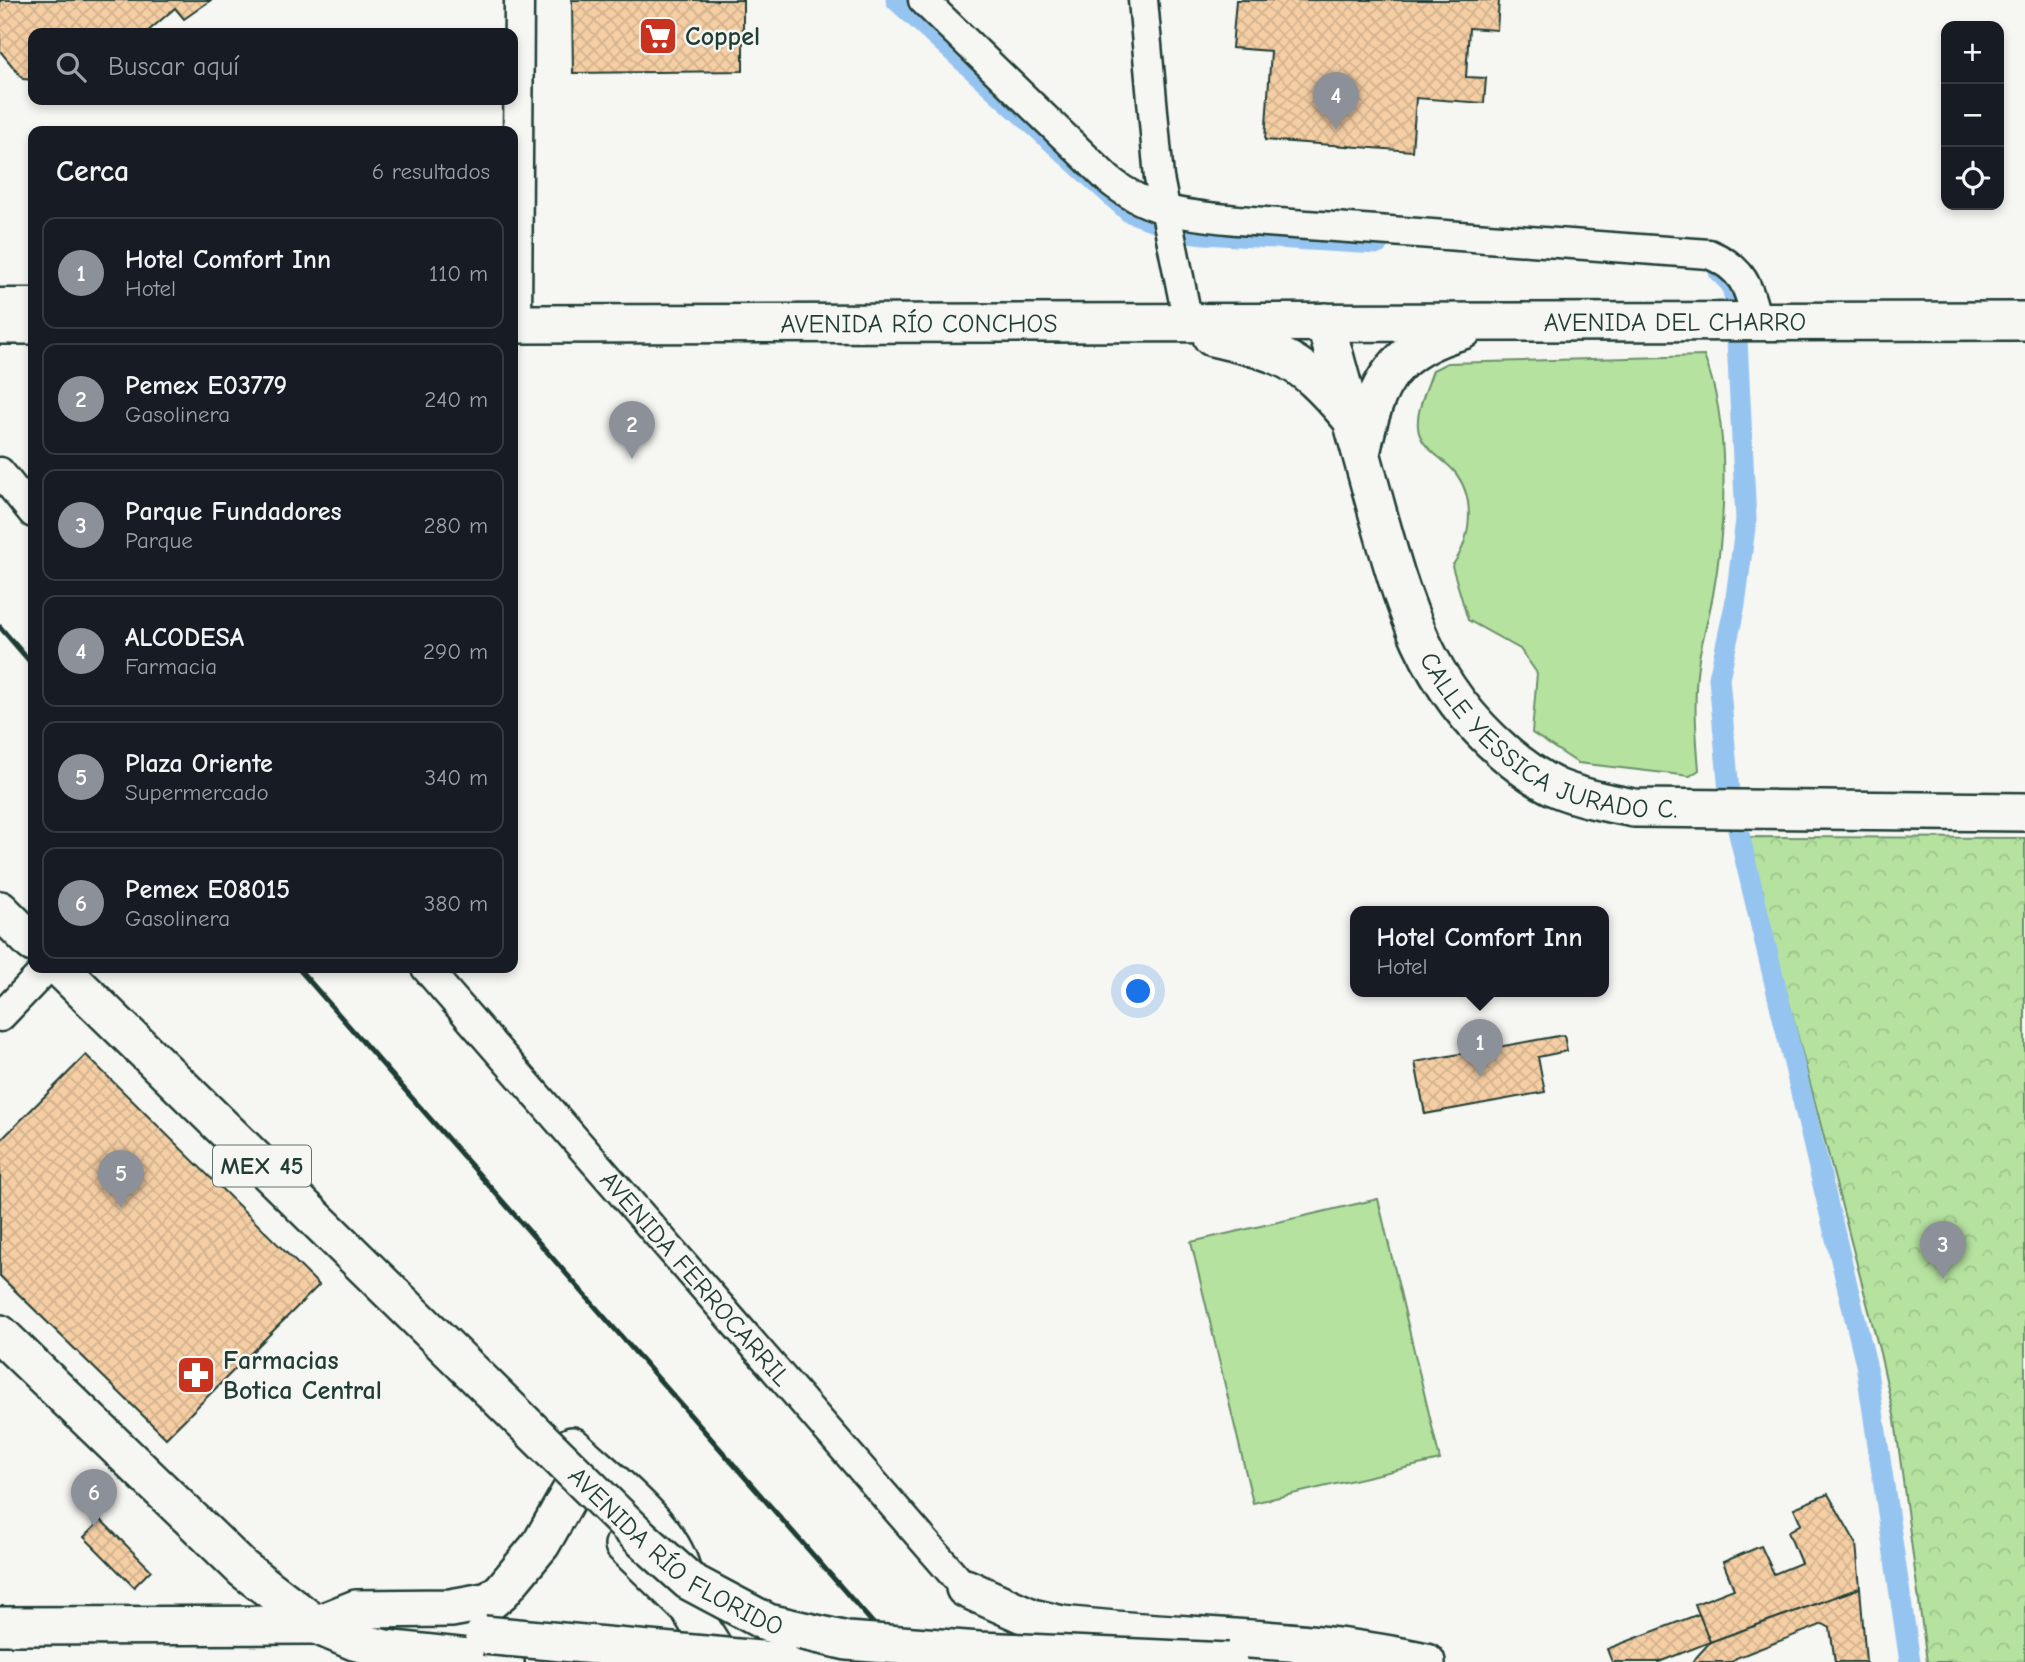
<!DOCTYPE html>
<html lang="es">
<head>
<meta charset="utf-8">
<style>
	body { margin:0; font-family:"Comic Neue",sans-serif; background:#242831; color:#f1f3f6 }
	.controls { position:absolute; right:21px; top:21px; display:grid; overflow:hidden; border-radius:14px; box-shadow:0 4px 10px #0003 }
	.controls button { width:63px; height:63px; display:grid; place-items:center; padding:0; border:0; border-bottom:2px solid #363941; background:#171b24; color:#f1f3f6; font:35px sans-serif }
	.you { position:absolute; left:1139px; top:992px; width:24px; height:24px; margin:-18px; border:5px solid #fff; border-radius:50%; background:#1a73e8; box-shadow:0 0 0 10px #1a73e833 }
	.badge { display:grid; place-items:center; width:46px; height:46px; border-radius:50%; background:#8c9099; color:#fff; font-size:23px; font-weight:700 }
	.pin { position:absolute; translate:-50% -58px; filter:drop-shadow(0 2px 4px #0008) }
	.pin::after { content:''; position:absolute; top:37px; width:24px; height:21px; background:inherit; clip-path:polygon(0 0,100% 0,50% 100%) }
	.popup { position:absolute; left:1350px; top:906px; width:259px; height:91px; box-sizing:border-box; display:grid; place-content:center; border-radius:14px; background:#171b24; filter:drop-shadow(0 2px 5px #0005); font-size:23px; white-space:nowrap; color:#9ea1a6 }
	.popup b { font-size:26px; color:#f1f3f6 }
	.popup::after { content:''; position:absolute; left:50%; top:100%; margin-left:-14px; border:14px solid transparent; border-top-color:#171b24 }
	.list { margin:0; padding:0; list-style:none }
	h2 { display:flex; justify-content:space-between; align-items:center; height:91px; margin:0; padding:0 28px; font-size:30px }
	h2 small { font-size:23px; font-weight:400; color:#9ea1a6 }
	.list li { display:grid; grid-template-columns:46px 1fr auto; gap:21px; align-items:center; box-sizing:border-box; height:112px; margin:0 14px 14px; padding:0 14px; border:2px solid #363941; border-radius:14px }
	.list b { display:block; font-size:26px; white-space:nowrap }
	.list p { margin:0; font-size:23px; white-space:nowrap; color:#9ea1a6 }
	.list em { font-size:23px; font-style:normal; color:#9ea1a6 }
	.icon { flex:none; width:38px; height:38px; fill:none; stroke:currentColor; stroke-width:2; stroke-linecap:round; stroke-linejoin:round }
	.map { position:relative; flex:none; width:2025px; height:1662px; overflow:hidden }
	.search { position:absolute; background:#171b24; box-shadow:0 4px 10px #0003; left:28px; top:28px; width:490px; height:77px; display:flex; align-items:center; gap:18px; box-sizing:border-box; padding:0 24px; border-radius:14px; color:#9ea1a6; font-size:26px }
	.panel { position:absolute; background:#171b24; box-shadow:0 4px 10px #0003; left:28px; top:126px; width:490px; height:847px; border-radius:14px }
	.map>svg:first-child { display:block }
	.forest { fill:url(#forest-crowns); stroke:#6a906a; stroke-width:2 }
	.garden { fill:#b6e2a0; stroke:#6a906a; stroke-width:2 }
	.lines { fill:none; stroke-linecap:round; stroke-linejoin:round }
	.canal { stroke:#96c4f0; stroke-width:21 }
	.building { fill:url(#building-cross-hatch); stroke:#1f3d34; stroke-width:2 }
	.minor-casing { stroke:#1f3d34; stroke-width:33 }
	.major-casing { stroke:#1f3d34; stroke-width:42 }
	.minor { stroke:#f6f6f2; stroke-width:28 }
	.major { stroke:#f6f6f2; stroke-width:37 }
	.rail { stroke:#1f3d34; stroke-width:5 }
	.major-bridge-casing { stroke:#1f3d34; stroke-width:42; stroke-linecap:butt }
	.major-bridge { stroke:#f6f6f2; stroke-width:37 }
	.labels { text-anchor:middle; stroke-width:5; stroke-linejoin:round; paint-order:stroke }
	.shield { fill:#f6f6f2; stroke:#60746d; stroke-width:2 }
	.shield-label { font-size:24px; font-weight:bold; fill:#1f3d34 }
	.poi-label { font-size:26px; font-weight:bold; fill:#1f3d34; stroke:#f6f6f2; text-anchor:start }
	.street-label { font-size:26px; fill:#1f3d34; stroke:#f6f6f2 }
</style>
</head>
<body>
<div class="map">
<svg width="2025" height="1662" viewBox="0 0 2025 1662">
	<defs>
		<pattern id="forest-crowns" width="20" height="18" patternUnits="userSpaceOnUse" patternTransform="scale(1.75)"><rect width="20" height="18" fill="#b6e2a0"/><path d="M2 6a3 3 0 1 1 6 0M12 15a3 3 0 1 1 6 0" fill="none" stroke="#9cc38a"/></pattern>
		<pattern id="building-cross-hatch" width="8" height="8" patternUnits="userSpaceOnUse" patternTransform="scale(1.75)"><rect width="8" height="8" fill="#f5cea4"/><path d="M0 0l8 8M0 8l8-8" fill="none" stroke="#d2b28e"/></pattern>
	</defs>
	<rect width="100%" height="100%" fill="#f6f6f2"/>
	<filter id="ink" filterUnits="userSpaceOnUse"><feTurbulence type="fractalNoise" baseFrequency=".0143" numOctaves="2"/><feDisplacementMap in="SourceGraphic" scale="14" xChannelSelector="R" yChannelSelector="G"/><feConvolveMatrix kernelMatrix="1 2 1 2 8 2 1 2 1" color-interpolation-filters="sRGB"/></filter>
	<g filter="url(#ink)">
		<polygon class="forest" points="1746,837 2025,838 2025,1662 1927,1662 1895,1420 1880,1353"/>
		<g class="garden">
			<path d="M 1704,356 C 1731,423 1726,523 1713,595 C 1709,616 1703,637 1699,658 C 1693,695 1696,733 1699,770 L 1690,776 L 1578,763 L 1532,733 L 1537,673 L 1520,649 L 1468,620 L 1452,566 C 1471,540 1477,499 1454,471 C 1442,457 1419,447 1418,427 C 1416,410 1428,386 1433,370 L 1447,363 Z"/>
			<polygon points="1378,1199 1440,1460 1253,1503 1191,1242"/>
		</g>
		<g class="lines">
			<g class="canal">
				<polyline points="896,0 1129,212 1181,231 1204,234 1378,244"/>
				<polyline points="1719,272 1732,285 1735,302"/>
				<polyline points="1737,340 1746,520 1735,605 1719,678 1729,792 1866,1364 1910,1662"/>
			</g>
		</g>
		<g class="building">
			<polygon points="0,0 211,0 184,19 175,8 146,33 33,33 33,80 23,79 0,51"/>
			<polygon points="572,0 743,0 743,71 573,73"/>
			<polygon points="1236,0 1499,0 1497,30 1469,28 1466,77 1486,78 1484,103 1416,98 1412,151 1265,140 1271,51 1232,48"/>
			<polygon points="1564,1035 1567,1051 1538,1057 1545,1092 1425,1114 1415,1062"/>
			<polygon points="86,1055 319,1285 166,1438 0,1276 0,1141"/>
			<polygon points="1828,1494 1856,1543 1860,1588 1710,1642 1695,1604 1734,1589 1723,1562 1761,1546 1774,1574 1801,1563 1788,1532 1801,1524 1794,1508"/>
			<polygon points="101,1520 151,1570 134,1587 84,1537"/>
			<polygon points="1860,1588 1866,1662 1835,1662 1830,1628 1823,1624 1736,1658 1732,1662 1692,1662 1710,1642"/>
			<polygon points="1699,1614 1710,1642 1659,1662 1612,1662 1607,1649"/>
		</g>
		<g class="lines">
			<g class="minor-casing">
				<g id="minor">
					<path d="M 923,0 L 1109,180 C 1150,213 1187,215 1238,220 L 1709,254 C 1744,269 1748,286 1757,321"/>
					<polyline points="1143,0 1159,178 1188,322"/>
					<polyline points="0,303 33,303"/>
					<polyline points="517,324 519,0"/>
					<polyline points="0,472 33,513"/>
					<path id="s1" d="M 426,968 L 965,1588"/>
					<polyline points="0,1017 47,968"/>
				</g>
			</g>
			<g class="major-casing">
				<g id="major">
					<path id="s2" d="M 1325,322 C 1342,383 1359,445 1376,507 C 1403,603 1425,684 1504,752 C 1520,766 1538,779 1557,788 C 1582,798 1608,803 1634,808 L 2025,812"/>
					<path id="s3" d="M 513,324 L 2025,321"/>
					<polyline points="0,325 33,325"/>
					<path d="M 1212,337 C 1285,354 1298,357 1348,415"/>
					<path d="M 1362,449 C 1376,381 1394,349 1463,330"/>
					<polyline points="0,910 33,943"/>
					<polyline points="60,968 464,1364"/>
					<polyline points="0,1334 243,1569 316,1625 354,1641 385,1649 505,1662"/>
					<path d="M 572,1446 C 608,1480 670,1524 682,1572"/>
					<polyline points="624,1545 689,1608 722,1662"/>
					<path d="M 965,1588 L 1032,1618 L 1062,1625 C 1184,1639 1306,1635 1426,1662"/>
					<polyline points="316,1625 356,1609 451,1608 490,1601 502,1591 541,1544 570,1493"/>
					<polyline points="0,1626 321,1625"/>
				</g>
			</g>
			<use href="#minor" class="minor"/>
			<use href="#major" class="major"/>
			<g class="rail">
				<polyline points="0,627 33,665"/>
				<polyline points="298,968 907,1662"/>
			</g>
			<g class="major-bridge-casing">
				<g id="major-bridge">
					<path id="s4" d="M 464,1364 L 641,1538 L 689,1581 L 768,1623 L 847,1641 L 979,1651 L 1228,1662"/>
					<polyline points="484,1635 783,1662"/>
				</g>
			</g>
			<use href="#major-bridge" class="major-bridge"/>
		</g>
	</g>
	<defs>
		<g id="supermarket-square" transform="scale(2.0125)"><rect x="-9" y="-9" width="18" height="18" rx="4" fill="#c8321e" stroke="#f6f6f2"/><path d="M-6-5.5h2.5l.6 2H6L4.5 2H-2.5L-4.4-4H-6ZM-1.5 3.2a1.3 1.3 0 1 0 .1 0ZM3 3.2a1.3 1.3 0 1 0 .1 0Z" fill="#fff"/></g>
		<g id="pharmacy-square" transform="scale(2.0125)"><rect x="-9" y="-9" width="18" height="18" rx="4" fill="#c8321e" stroke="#f6f6f2"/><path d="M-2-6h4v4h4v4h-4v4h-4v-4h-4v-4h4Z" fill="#fff"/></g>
	</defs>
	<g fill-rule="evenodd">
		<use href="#supermarket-square" x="658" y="36"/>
		<use href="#pharmacy-square" x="196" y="1375"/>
	</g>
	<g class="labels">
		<rect class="shield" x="213" y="1145.5" width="98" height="41" rx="5"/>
		<g class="shield-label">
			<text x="262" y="1174">MEX 45</text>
		</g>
		<g class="poi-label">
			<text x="685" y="45">Coppel</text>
			<text x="223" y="1369">Farmacias<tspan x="223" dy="30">Botica Central</tspan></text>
		</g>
		<g class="street-label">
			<text dy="9" stroke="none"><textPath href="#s3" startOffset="1162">AVENIDA DEL CHARRO</textPath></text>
			<text dy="9" stroke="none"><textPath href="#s3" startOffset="406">AVENIDA RÍO CONCHOS</textPath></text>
			<text dy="9" stroke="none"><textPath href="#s2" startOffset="504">CALLE YESSICA JURADO C.</textPath></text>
			<text dy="9" stroke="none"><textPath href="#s1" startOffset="411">AVENIDA FERROCARRIL</textPath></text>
			<text dy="9" stroke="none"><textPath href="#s4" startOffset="285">AVENIDA RÍO FLORIDO</textPath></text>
		</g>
	</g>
</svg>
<div class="controls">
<button>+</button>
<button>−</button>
<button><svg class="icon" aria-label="locate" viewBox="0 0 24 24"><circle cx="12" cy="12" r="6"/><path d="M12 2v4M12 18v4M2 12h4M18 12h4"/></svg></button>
</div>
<div class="you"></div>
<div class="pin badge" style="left:1480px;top:1077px">1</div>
<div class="popup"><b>Hotel Comfort Inn</b>Hotel</div>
<div class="pin badge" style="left:632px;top:459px">2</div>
<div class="pin badge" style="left:1943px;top:1279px">3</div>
<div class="pin badge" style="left:1336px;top:130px">4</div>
<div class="pin badge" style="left:121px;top:1208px">5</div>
<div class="pin badge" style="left:94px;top:1527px">6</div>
<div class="search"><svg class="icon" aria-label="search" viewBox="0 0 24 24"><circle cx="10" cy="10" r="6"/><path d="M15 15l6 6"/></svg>Buscar aquí</div>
<section class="panel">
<h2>Cerca<small>6 resultados</small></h2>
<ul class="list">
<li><span class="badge">1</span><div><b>Hotel Comfort Inn</b><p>Hotel</p></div><em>110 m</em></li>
<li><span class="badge">2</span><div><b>Pemex E03779</b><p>Gasolinera</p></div><em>240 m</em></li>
<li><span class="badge">3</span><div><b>Parque Fundadores</b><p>Parque</p></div><em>280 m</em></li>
<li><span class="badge">4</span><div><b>ALCODESA</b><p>Farmacia</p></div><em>290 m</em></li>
<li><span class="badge">5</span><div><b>Plaza Oriente</b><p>Supermercado</p></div><em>340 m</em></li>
<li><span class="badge">6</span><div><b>Pemex E08015</b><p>Gasolinera</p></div><em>380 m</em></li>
</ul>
</section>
</div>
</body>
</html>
